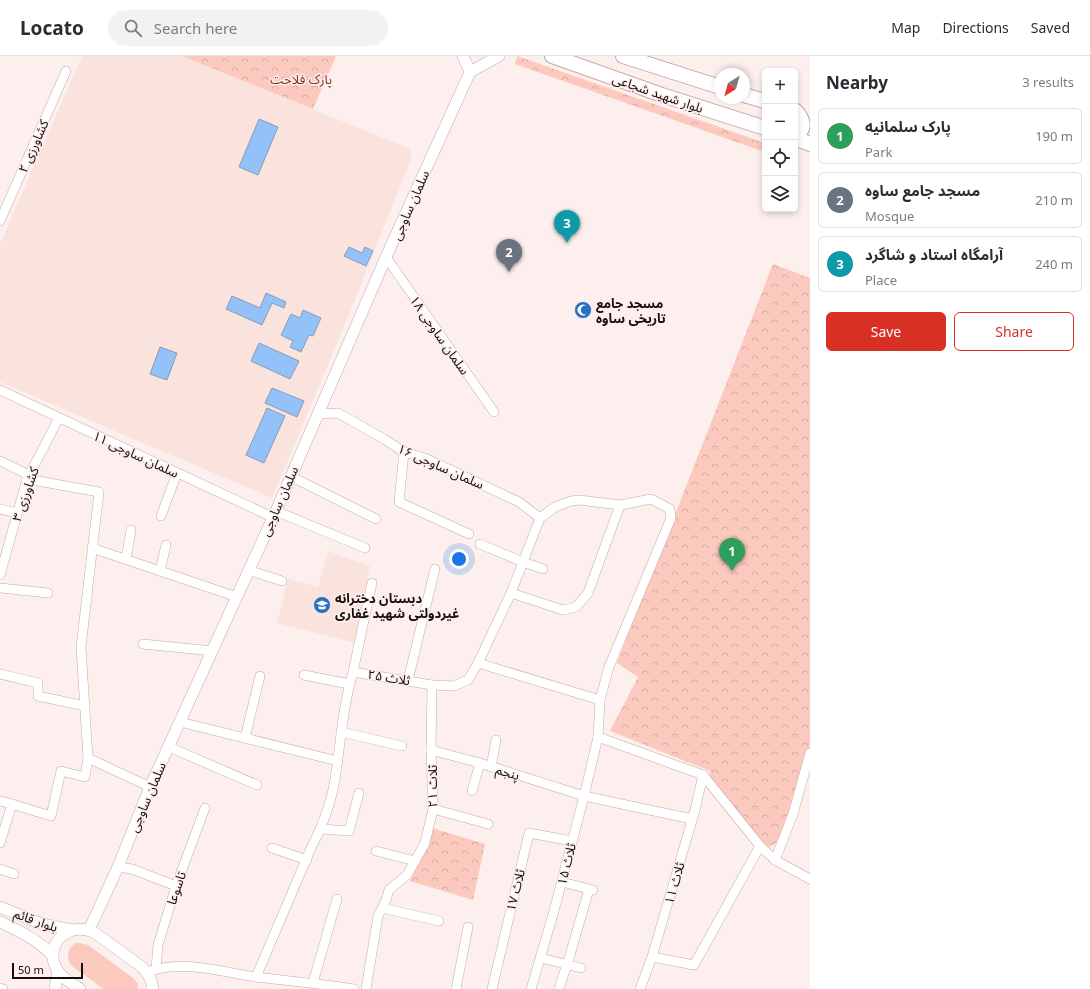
<!DOCTYPE html>
<html lang="en">
<head>
<meta charset="utf-8">
<style>
	body { margin:0; font-family:"Noto Sans","Noto Sans Arabic",sans-serif; background:#f2f2f3; color:#2b2b33 }
	.controls { position:absolute; right:12px; top:12px; display:grid; overflow:hidden; border-radius:6px; box-shadow:0 2px 6px #0003 }
	.controls button { width:36px; height:36px; display:grid; place-items:center; padding:0; border:0; border-bottom:1px solid #e1e1e2; background:#fff; color:#2b2b33; font:20px sans-serif }
	.compass { position:absolute; left:714px; top:12px; width:36px; height:36px; border-radius:50%; background:#fff; box-shadow:0 2px 6px #0003; rotate:217deg }
	.scale { position:absolute; left:12px; bottom:10px; width:71px; box-sizing:border-box; padding-left:4px; border:2px solid #170d0b; border-top:0; font-size:11px; line-height:14px; white-space:nowrap; color:#170d0b; -webkit-text-stroke:3px #fcefed; paint-order:stroke }
	.you { position:absolute; left:459px; top:503px; width:14px; height:14px; margin:-10px; border:3px solid #fff; border-radius:50%; background:#1a73e8; box-shadow:0 0 0 6px #1a73e833 }
	.badge { display:grid; place-items:center; width:26px; height:26px; border-radius:50%; background:#d93025; color:#fff; font-size:13px; font-weight:700 }
	.pin { position:absolute; translate:-50% -33px; filter:drop-shadow(0 1px 2px #0008) }
	.pin::after { content:''; position:absolute; top:21px; width:14px; height:12px; background:inherit; clip-path:polygon(0 0,100% 0,50% 100%) }
	.list { margin:0; padding:0; list-style:none }
	h2 { display:flex; justify-content:space-between; align-items:center; height:52px; margin:0; padding:0 16px; font-size:17px }
	h2 small { font-size:13px; font-weight:400; color:#7c7c81 }
	.list li { display:grid; grid-template-columns:26px 1fr auto; gap:12px; align-items:center; box-sizing:border-box; height:56px; margin:0 8px 8px; padding:0 8px; border:1px solid #e1e1e2; border-radius:6px }
	.list b { display:block; font-size:15px; white-space:nowrap }
	.list p { margin:0; font-size:13px; white-space:nowrap; color:#7c7c81 }
	.list em { font-size:13px; font-style:normal; color:#7c7c81 }
	.actions { display:flex; gap:8px; padding:12px 16px }
	.actions a { flex:1; padding:9px 0; border:1px solid #d93025; border-radius:6px; text-align:center; font-size:14px; color:#d93025 }
	.actions .main { background:#d93025; color:#fff }
	.icon { flex:none; width:22px; height:22px; fill:none; stroke:currentColor; stroke-width:2; stroke-linecap:round; stroke-linejoin:round }
	.map { position:relative; flex:none; width:810px; height:933px; overflow:hidden }
	header { display:flex; align-items:center; gap:24px; box-sizing:border-box; height:56px; padding:0 20px; background:#fff; border-bottom:1px solid #e1e1e2 }
	header strong { font-size:19px }
	nav { display:flex; gap:22px; margin-inline-start:auto; font-size:14px }
	.search { width:280px; height:36px; background:#f2f2f3; display:flex; align-items:center; gap:10px; box-sizing:border-box; padding:0 14px; border-radius:22px; color:#7c7c81; font-size:15px }
	main { display:flex }
	aside { flex:1; background:#fff }
	.map>svg:first-child { display:block }
	.built { fill:#fbe3dd }
	.grass { fill:#fbc9be }
	.park { fill:url(#park-crowns) }
	.building { fill:#93c1fa; stroke:#8b9bb0 }
	.lines { fill:none; stroke-linecap:round; stroke-linejoin:round }
	.minor-casing { stroke:#c7aaa3; stroke-width:10 }
	.tertiary-casing { stroke:#c7aaa3; stroke-width:12 }
	.primary-casing { stroke:#c7aaa3; stroke-width:16 }
	.minor { stroke:#fff; stroke-width:9 }
	.tertiary { stroke:#fff; stroke-width:11 }
	.primary { stroke:#fff; stroke-width:14 }
	.labels { text-anchor:middle; stroke-width:3; stroke-linejoin:round; paint-order:stroke }
	.park-label { font-size:13px; fill:#872e1e; stroke:#fcefed }
	.street-label { font-size:13px; fill:#170d0b; stroke:#fcefed }
	.poi-label { font-size:13px; font-weight:bold; fill:#170d0b; stroke:#fcefed; text-anchor:start }
</style>
</head>
<body>
<header>
<strong>Locato</strong>
<div class="search"><svg class="icon" aria-label="search" viewBox="0 0 24 24"><circle cx="10" cy="10" r="6"/><path d="M15 15l6 6"/></svg>Search here</div>
<nav><a>Map</a><a>Directions</a><a>Saved</a></nav>
</header>
<main>
<div class="map">
<svg width="810" height="933" viewBox="0 0 810 933">
	<defs>
		<pattern id="park-crowns" width="20" height="18" patternUnits="userSpaceOnUse"><rect width="20" height="18" fill="#fbc9be"/><path d="M2 6a3 3 0 1 1 6 0M12 15a3 3 0 1 1 6 0" fill="none" stroke="#d6aba2"/></pattern>
	</defs>
	<rect width="100%" height="100%" fill="#fcefed"/>
	<g class="built">
		<polygon points="82,0 182,0 410,93 412,101 350,256 272,442 0,326 0,188"/>
		<polygon points="328,495 370,510 355,587 277,567 288,523 318,531"/>
	</g>
	<path class="grass" d="M 76,887 L 80,887 L 88,889 L 133,922 L 138,928 L 138,933 L 104,933 L 73,911 C 65,903 67,892 76,887 Z"/>
	<g class="park">
		<polygon points="182,0 336,0 313,53"/>
		<polygon points="517,0 765,87 765,96 515,8"/>
		<polygon points="773,208 810,222 810,697 782,785 764,793 710,728 710,715 610,675 638,621 617,607"/>
		<polygon points="432,772 485,788 473,844 410,825 425,796"/>
	</g>
	<g class="building">
		<polygon points="259,63 278,71 258,119 239,111"/>
		<polygon points="349,191 362,197 365,191 373,195 366,210 344,200"/>
		<polygon points="266,237 286,246 284,252 272,247 262,269 226,253 232,240 260,252"/>
		<polygon points="303,254 321,262 313,280 309,279 301,296 290,291 293,285 281,279 291,258 300,262"/>
		<polygon points="259,287 299,305 290,323 251,305"/>
		<polygon points="160,291 177,297 167,324 150,318"/>
		<polygon points="272,332 304,345 297,361 265,347"/>
		<polygon points="267,352 285,360 264,407 246,399"/>
	</g>
	<g class="lines">
		<g class="minor-casing">
			<g id="minor">
				<polyline points="0,165 66,15"/>
				<polyline points="386,201 494,356"/>
				<polyline points="0,334 272,461"/>
				<polyline points="318,358 338,357 384,383 404,396 425,402 519,446 540,462"/>
				<polyline points="404,396 399,446 469,478"/>
				<polyline points="0,405 29,419"/>
				<polyline points="290,420 376,463"/>
				<polyline points="0,453 17,457"/>
				<polyline points="276,455 365,492"/>
				<polyline points="161,460 177,417"/>
				<polyline points="480,488 523,506 543,513"/>
				<polyline points="92,492 237,541"/>
				<polyline points="126,503 131,474"/>
				<polyline points="248,514 282,525"/>
				<polyline points="160,515 166,489"/>
				<polyline points="0,519 27,423 59,362"/>
				<polyline points="0,532 48,537"/>
				<polyline points="143,588 213,595"/>
				<polyline points="478,607 600,644 609,611 671,462 670,453 651,443 620,449 579,444 571,445 555,451 540,462 511,537"/>
				<polyline points="353,616 372,527"/>
				<polyline points="0,618 38,627 38,640 85,650"/>
				<polyline points="304,619 349,628"/>
				<polyline points="408,624 435,513"/>
				<polyline points="180,666 338,705"/>
				<polyline points="341,676 402,690"/>
				<polyline points="598,681 703,719 760,790 775,804 810,823"/>
				<polyline points="245,682 260,620"/>
				<polyline points="169,691 257,729"/>
				<polyline points="431,694 480,707 584,740 692,763"/>
				<polyline points="88,702 150,731"/>
				<polyline points="491,711 496,684"/>
				<polyline points="472,735 480,707"/>
				<polyline points="0,745 12,748"/>
				<polyline points="433,753 488,768"/>
				<polyline points="321,773 349,775 359,737"/>
				<polyline points="0,787 12,748 51,760 61,715 85,721 88,702 81,591 99,436 27,423"/>
				<polyline points="272,792 307,804"/>
				<polyline points="376,795 415,805"/>
				<polyline points="775,804 793,758 810,697"/>
				<polyline points="118,811 132,813 176,830"/>
				<polyline points="0,813 14,818"/>
				<polyline points="562,826 593,834"/>
				<polyline points="382,852 439,865"/>
				<polyline points="652,901 694,909 760,790"/>
				<polyline points="541,902 581,912"/>
				<polyline points="156,913 158,889 176,830 205,752"/>
				<path d="M 147,916 C 183,903 220,916 256,921 C 289,925 322,928 354,933"/>
				<path d="M 256,921 L 311,792 C 323,769 333,742 336,716 C 341,683 343,649 353,616 L 432,629 L 454,630 L 468,624 L 478,607 L 511,537 L 563,554 L 576,551 L 588,537 L 620,449"/>
				<polyline points="313,927 337,843"/>
				<polyline points="0,932 3,933"/>
				<polyline points="366,933 378,860 386,844 389,834 407,819 425,787 433,753 431,694 432,629"/>
				<polyline points="456,933 468,871"/>
				<polyline points="492,933 529,777 572,785"/>
				<polyline points="531,933 554,855 584,740 598,681 600,644"/>
				<polyline points="559,933 570,899 589,833"/>
				<polyline points="640,933 652,901 695,754 703,719"/>
			</g>
		</g>
		<g class="tertiary-casing">
			<g id="tertiary">
				<polyline points="463,0 470,16"/>
				<polyline points="0,851 42,868 72,874"/>
				<path d="M 0,866 C 21,876 37,883 53,900"/>
				<polyline points="89,874 118,811 150,731 276,455 386,201 470,16 499,0"/>
				<polyline points="55,933 58,916"/>
				<path d="M 80,933 C 73,928 63,923 58,915 C 41,890 69,863 95,877 L 142,911 C 149,918 152,924 153,933"/>
			</g>
		</g>
		<g class="primary-casing">
			<g id="primary">
				<polyline points="552,0 662,39 765,72"/>
				<polyline points="623,0 720,31"/>
				<polyline points="744,39 765,45"/>
				<path d="M 795,79 C 807,73 803,63 796,55"/>
				<polyline points="795,82 810,88"/>
			</g>
		</g>
		<use href="#minor" class="minor"/>
		<use href="#tertiary" class="tertiary"/>
		<use href="#primary" class="primary"/>
	</g>
	<defs>
		<g id="mosque-disc" transform="scale(0.9)"><circle r="9.5" fill="#2871c2" stroke="#fcefed"/><path d="M3.5-4.9A6 6 0 1 0 3.5 4.9A5 5 0 1 1 3.5-4.9Z" fill="#fff"/></g>
		<g id="school-disc" transform="scale(0.9)"><circle r="9.5" fill="#2871c2" stroke="#fcefed"/><path d="M0-5L7-2L0 1L-7-2ZM-4 1L0 2.5L4 1V4Q0 6-4 4Z" fill="#fff"/></g>
	</defs>
	<g fill-rule="evenodd">
		<use href="#mosque-disc" x="583" y="254"/>
		<use href="#school-disc" x="322" y="549"/>
	</g>
	<g class="labels">
		<g class="park-label">
			<text x="301" y="28">پارک فلاحت</text>
		</g>
		<g class="street-label">
			<text transform="translate(658 37) rotate(19)" y="5">بلوار شهید شجاعی</text>
			<text transform="translate(33 90) rotate(-66)" y="5">کشاورزی ۲</text>
			<text transform="translate(410 149) rotate(-66)" y="5">سلمان ساوجی</text>
			<text transform="translate(440 279) rotate(55)" y="5">سلمان ساوجی ۱۸</text>
			<text transform="translate(136 398) rotate(25)" y="5">سلمان ساوجی ۱۱</text>
			<text transform="translate(441 410) rotate(24)" y="5">سلمان ساوجی ۱۶</text>
			<text transform="translate(25 438) rotate(-71)" y="5">کشاورزی ۳</text>
			<text transform="translate(279 445) rotate(-66)" y="5">سلمان ساوجی</text>
			<text transform="translate(389 621) rotate(9)" y="5">ثلاث ۲۵</text>
			<text transform="translate(508 716) rotate(17)" y="5">پنجم</text>
			<text transform="translate(432 730) rotate(-90)" y="5">ثلاث ۲۱</text>
			<text transform="translate(147 741) rotate(-67)" y="5">سلمان ساوجی</text>
			<text transform="translate(566 808) rotate(-76)" y="5">ثلاث ۱۵</text>
			<text transform="translate(674 827) rotate(-74)" y="5">ثلاث ۱۱</text>
			<text transform="translate(176 832) rotate(-71)" y="5">تاسوعا</text>
			<text transform="translate(515 834) rotate(-76)" y="5">ثلاث ۱۷</text>
			<text transform="translate(36 864) rotate(19)" y="5">بلوار قائم</text>
		</g>
		<g class="poi-label">
			<text x="596" y="252">مسجد جامع<tspan x="596" dy="15">تاریخی ساوه</tspan></text>
			<text x="335" y="547">دبستان دخترانه<tspan x="335" dy="15">غیردولتی شهید غفاری</tspan></text>
		</g>
	</g>
</svg>
<div class="controls">
<button>+</button>
<button>−</button>
<button><svg class="icon" aria-label="locate" viewBox="0 0 24 24"><circle cx="12" cy="12" r="6"/><path d="M12 2v4M12 18v4M2 12h4M18 12h4"/></svg></button>
<button><svg class="icon" aria-label="layers" viewBox="0 0 24 24"><path d="M12 4l9 5-9 5-9-5zM3 14l9 5 9-5"/></svg></button>
</div>
<svg class="compass" viewBox="-18 -18 36 36"><path d="M0-13l5 13h-10z" fill="#e53935"/><path d="M0 13l5-13h-10z" fill="#7c7c81"/></svg>
<div class="scale">50 m</div>
<div class="you"></div>
<div class="pin badge" style="left:732px;top:515px;background:#2e9e5b">1</div>
<div class="pin badge" style="left:509px;top:216px;background:#6b7280">2</div>
<div class="pin badge" style="left:567px;top:187px;background:#0f9aa8">3</div>
</div>
<aside>
<h2>Nearby<small>3 results</small></h2>
<ul class="list">
<li><span class="badge" style="background:#2e9e5b">1</span><div><b>پارک سلمانیه</b><p>Park</p></div><em>190 m</em></li>
<li><span class="badge" style="background:#6b7280">2</span><div><b>مسجد جامع ساوه</b><p>Mosque</p></div><em>210 m</em></li>
<li><span class="badge" style="background:#0f9aa8">3</span><div><b>آرامگاه استاد و شاگرد</b><p>Place</p></div><em>240 m</em></li>
</ul>
<div class="actions"><a class="main">Save</a><a>Share</a></div>
</aside>
</main>
</body>
</html>
